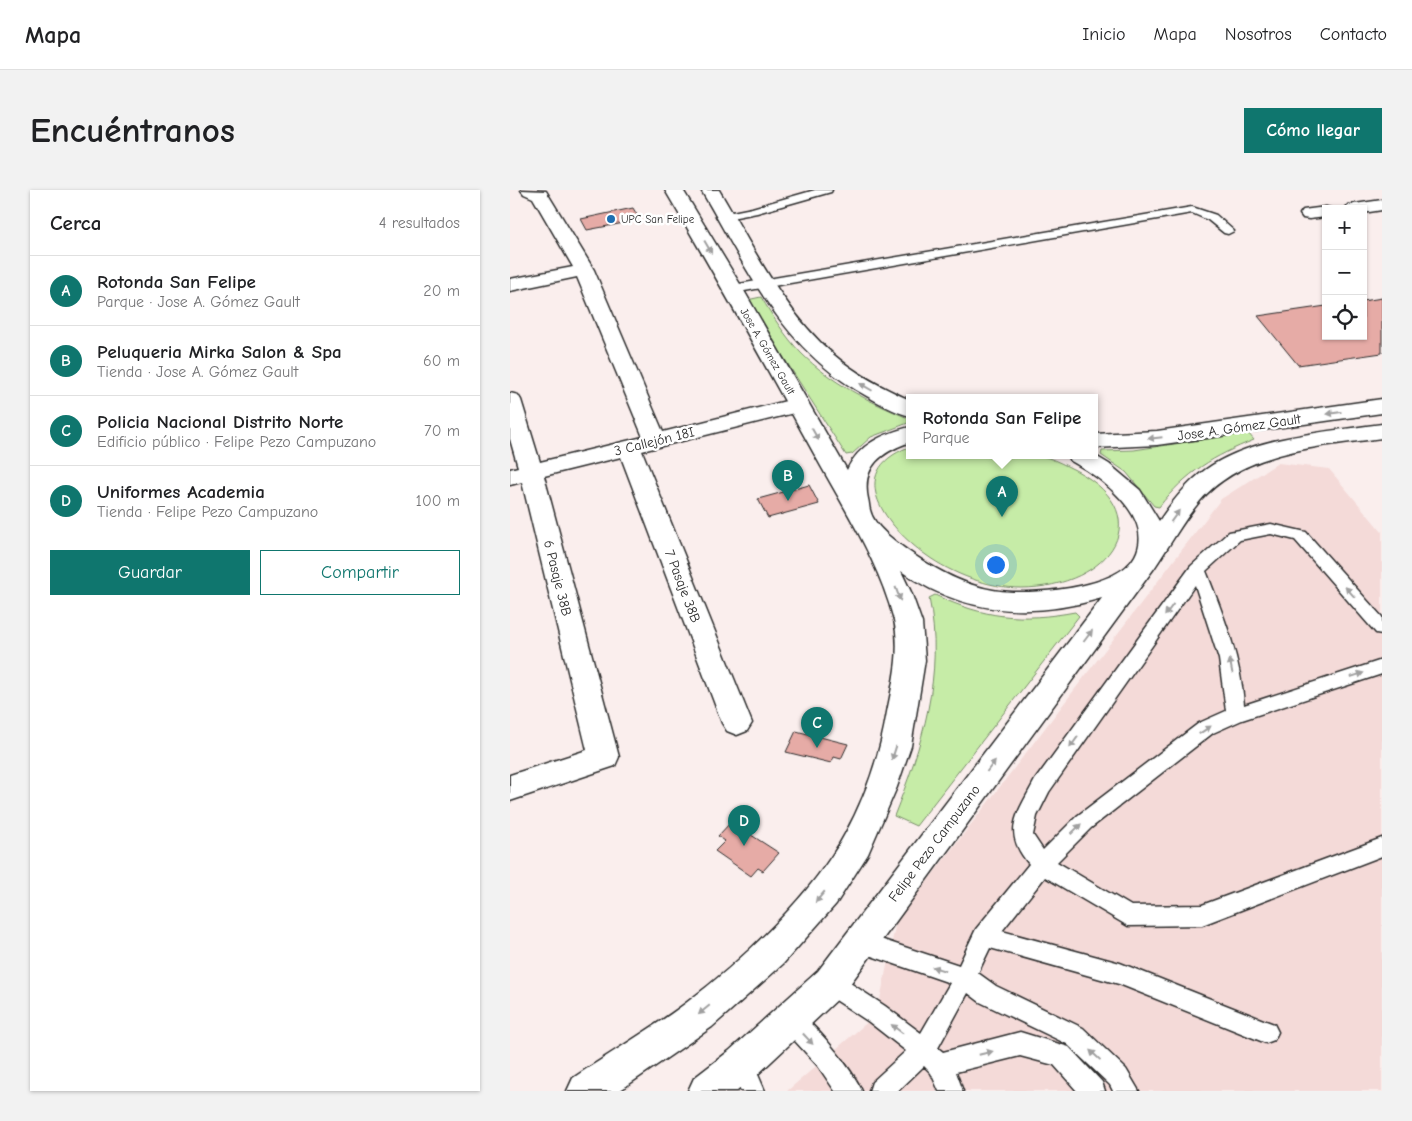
<!DOCTYPE html>
<html lang="es">
<head>
<meta charset="utf-8">
<style>
	body { margin:0; font-family:"Comic Neue",sans-serif; background:#f2f2f2; color:#202124 }
	.controls { position:absolute; right:15px; top:15px; display:grid; overflow:hidden; border-radius:0px; box-shadow:0 1px 4px #0004 }
	.controls button { width:45px; height:45px; display:grid; place-items:center; padding:0; border:0; border-bottom:1px solid #e0e0e0; background:#fff; color:#202124; font:25px sans-serif }
	.you { position:absolute; left:485px; top:374px; width:18px; height:18px; margin:-12px; border:4px solid #fff; border-radius:50%; background:#1a73e8; box-shadow:0 0 0 8px #1a73e833 }
	.badge { display:grid; place-items:center; width:32px; height:32px; border-radius:50%; background:#0f766e; color:#fff; font-size:16px; font-weight:700 }
	.pin { position:absolute; translate:-50% -41px; filter:drop-shadow(0 1px 2px #0008) }
	.pin::after { content:''; position:absolute; top:26px; width:18px; height:15px; background:inherit; clip-path:polygon(0 0,100% 0,50% 100%) }
	.popup { position:absolute; left:396px; top:204px; width:192px; height:65px; box-sizing:border-box; display:grid; place-content:center; border-radius:0px; background:#fff; filter:drop-shadow(0 1px 4px #0005); font-size:16px; white-space:nowrap; color:#757577 }
	.popup b { font-size:19px; color:#202124 }
	.popup::after { content:''; position:absolute; left:50%; top:100%; margin-left:-10px; border:10px solid transparent; border-top-color:#fff }
	.list { margin:0; padding:0; list-style:none }
	h2 { display:flex; justify-content:space-between; align-items:center; height:65px; margin:0; padding:0 20px; font-size:21px }
	h2 small { font-size:16px; font-weight:400; color:#757577 }
	.list li { display:grid; grid-template-columns:32px 1fr auto; gap:15px; align-items:center; box-sizing:border-box; height:70px; padding:0 20px; border-top:1px solid #e0e0e0 }
	.list b { display:block; font-size:19px; white-space:nowrap }
	.list p { margin:0; font-size:16px; white-space:nowrap; color:#757577 }
	.list em { font-size:16px; font-style:normal; color:#757577 }
	.actions { display:flex; gap:10px; padding:15px 20px }
	.actions a { flex:1; padding:11px 0; border:1px solid #0f766e; border-radius:0px; text-align:center; font-size:18px; color:#0f766e }
	.actions .main { background:#0f766e; color:#fff }
	.icon { flex:none; width:28px; height:28px; fill:none; stroke:currentColor; stroke-width:2; stroke-linecap:round; stroke-linejoin:round }
	.map { position:relative; flex:none; width:872px; height:901px; overflow:hidden; border-radius:0px }
	header { display:flex; align-items:center; gap:30px; box-sizing:border-box; height:70px; padding:0 25px; background:#fff; border-bottom:1px solid #e0e0e0 }
	header strong { font-size:24px }
	nav { display:flex; gap:28px; margin-inline-start:auto; font-size:18px }
	.intro { display:flex; align-items:center; justify-content:space-between; box-sizing:border-box; height:120px; padding:0 30px }
	h1 { margin:0; font-size:35px }
	.button { padding:12px 22px; border-radius:0px; background:#0f766e; color:#fff; font-size:18px; font-weight:700 }
	main { display:flex; gap:30px; padding:0 30px }
	aside { flex:1; background:#fff; border-radius:0px; box-shadow:0 1px 4px #0004 }
	.map>svg:first-child { display:block }
	.built { fill:#f4dad8 }
	.green { fill:#c6eca7; stroke:#788c69 }
	.building { fill:#e6aba6; stroke:#2b2b2b }
	.lines { fill:none; stroke-linecap:round; stroke-linejoin:round }
	.service-casing { stroke:#2b2b2b; stroke-width:3 }
	.minor-casing { stroke:#2b2b2b; stroke-width:3 }
	.secondary-casing { stroke:#2b2b2b; stroke-width:3 }
	.service { fill:#fff; fill-rule:evenodd }
	.minor { fill:#fff; fill-rule:evenodd }
	.secondary { fill:#fff; fill-rule:evenodd }
	.oneway { fill:#a0a0a0 }
	.poi-dot { fill:#1f6fb2; stroke:#fff; stroke-width:2 }
	.labels { text-anchor:middle; stroke-width:5; stroke-linejoin:round; paint-order:stroke }
	.far-poi-label { font-size:11px; fill:#2b2b2b; stroke:#fff; text-anchor:start }
	.far-street-label { font-size:11px; fill:#2b2b2b; stroke:#fff }
	.street-label { font-size:14px; fill:#2b2b2b; stroke:#fff }
</style>
</head>
<body>
<header>
<strong>Mapa</strong>
<nav><a>Inicio</a><a>Mapa</a><a>Nosotros</a><a>Contacto</a></nav>
</header>
<div class="intro"><h1>Encuéntranos</h1><a class="button">Cómo llegar</a></div>
<main>
<aside>
<h2>Cerca<small>4 resultados</small></h2>
<ul class="list">
<li><span class="badge">A</span><div><b>Rotonda San Felipe</b><p>Parque · Jose A. Gómez Gault</p></div><em>20 m</em></li>
<li><span class="badge">B</span><div><b>Peluqueria Mirka Salon &amp; Spa</b><p>Tienda · Jose A. Gómez Gault</p></div><em>60 m</em></li>
<li><span class="badge">C</span><div><b>Policia Nacional Distrito Norte</b><p>Edificio público · Felipe Pezo Campuzano</p></div><em>70 m</em></li>
<li><span class="badge">D</span><div><b>Uniformes Academia</b><p>Tienda · Felipe Pezo Campuzano</p></div><em>100 m</em></li>
</ul>
<div class="actions"><a class="main">Guardar</a><a>Compartir</a></div>
</aside>
<div class="map">
<svg width="872" height="901" viewBox="0 0 872 901">
	<rect width="100%" height="100%" fill="#faeeed"/>
	<filter id="ink" filterUnits="userSpaceOnUse"><feTurbulence type="fractalNoise" baseFrequency=".02" numOctaves="2"/><feDisplacementMap in="SourceGraphic" scale="10" xChannelSelector="R" yChannelSelector="G"/><feConvolveMatrix kernelMatrix="1 2 1 2 8 2 1 2 1" color-interpolation-filters="sRGB"/></filter>
	<g filter="url(#ink)">
		<polygon class="built" points="768,273 819,279 872,342 872,901 277,901 367,824 386,732 711,309"/>
		<g class="green">
			<path d="M 251,107 C 263,127 275,146 291,163 C 321,193 360,212 398,228 L 398,233 L 361,247 L 342,264 L 336,265 L 237,110 Z"/>
			<path d="M 738,243 L 744,250 C 704,266 676,282 649,317 L 644,316 L 616,282 L 591,265 L 592,261 L 624,260 Z"/>
			<path d="M 399,257 L 400,266 C 431,266 463,266 494,266 C 506,266 520,263 532,266 C 540,268 549,272 557,276 C 656,322 600,398 511,398 C 479,398 442,384 416,365 C 378,338 332,283 399,257 Z"/>
			<path d="M 425,405 C 474,428 511,432 565,422 L 569,426 L 406,636 L 384,626 C 412,556 435,484 419,408 Z"/>
		</g>
		<g class="building">
			<polygon points="123,18 130,30 77,40 71,29"/>
			<polygon points="872,108 872,163 788,175 748,126 816,116 816,146 853,146 853,111"/>
			<polygon points="299,295 309,314 258,328 248,309"/>
			<polygon points="286,541 338,554 331,569 324,567 321,573 276,562"/>
			<polygon points="221,632 269,663 253,681 248,678 241,686 205,661 215,651 208,646"/>
		</g>
		<g class="lines">
			<g class="service-casing">
				<g id="service">
					<polygon points="305,0 322,0 321,2 247,23 216,29 210,26 212,24 242,18"/>
					<polygon points="682,17 706,25 724,41 718,44 714,43 698,30 682,23 223,103 217,99 223,95"/>
					<path d="M 761,334 L 796,342 L 872,427 L 872,444 L 866,443 L 785,350 L 761,344 L 730,350 L 696,381 C 713,424 731,468 734,515 L 872,470 L 872,484 L 732,530 L 703,543 L 581,638 L 547,672 L 621,716 L 692,715 L 872,648 L 872,666 L 692,735 L 618,736 L 535,687 L 492,741 L 610,773 L 756,831 L 764,834 L 768,842 L 764,850 L 756,853 L 609,794 L 480,758 L 468,783 L 486,796 L 573,838 L 616,879 L 629,901 L 603,901 L 600,895 L 557,854 L 470,812 L 458,803 L 428,858 L 433,862 L 510,842 L 559,857 L 592,892 L 595,901 L 567,901 L 544,875 L 510,866 L 446,882 L 453,901 L 429,901 L 421,883 L 414,876 L 388,901 L 359,901 L 362,892 L 396,861 L 359,832 L 312,801 L 309,793 L 312,785 L 320,782 L 328,785 L 375,816 L 411,843 L 440,793 L 341,759 L 338,752 L 341,745 L 349,742 L 449,775 L 466,739 L 519,674 C 491,641 508,623 525,590 L 681,376 L 719,342 ZM 685,395 L 709,469 L 716,521 L 689,533 L 567,626 L 533,660 L 523,645 L 527,626 L 539,602 Z"/>
					<path d="M 281,819 C 301,827 343,880 352,901 L 325,901 L 308,876 L 273,838 L 269,830 L 273,822 Z"/>
					<polygon points="232,862 240,866 255,901 231,901 220,874 224,866"/>
				</g>
			</g>
			<g class="minor-casing">
				<g id="minor">
					<polygon points="11,0 36,1 84,80 153,242 288,208 296,210 299,215 296,220 132,261 242,533 237,541 227,545 217,541 212,533 111,267 34,286 109,567 105,576 0,611 0,585 77,560 12,292 0,295 0,279 8,277 0,249 0,203 8,205 11,210 30,272 133,247 67,87 0,101 0,89 63,77 23,8 14,4"/>
					<polygon points="872,10 872,20 853,23 853,19 835,19 838,15"/>
					<polygon points="816,17 823,19 816,19 816,27 799,29 793,28 790,24 793,20"/>
				</g>
			</g>
			<g class="secondary-casing">
				<g id="secondary">
					<path d="M 155,0 L 173,0 L 233,99 L 337,280 C 349,254 373,244 400,237 L 400,252 C 372,262 351,276 358,309 C 359,312 359,317 360,320 C 364,338 390,355 404,365 C 428,381 454,395 483,400 C 516,406 607,400 625,366 C 646,327 589,286 561,271 L 558,266 L 584,265 L 599,274 L 630,300 L 649,331 C 662,312 677,293 695,280 C 742,246 817,242 872,234 L 872,248 C 808,257 735,260 690,311 C 672,332 660,355 645,377 L 332,805 L 245,887 L 227,901 L 178,901 L 184,888 L 219,861 L 308,781 L 592,408 C 521,429 453,425 391,381 L 401,402 L 412,433 L 415,470 L 401,556 L 387,597 L 358,664 L 326,714 L 273,774 L 202,837 L 109,901 L 57,901 L 63,888 C 100,863 140,840 176,813 C 231,772 303,704 335,644 C 356,606 370,564 377,522 C 383,492 391,461 384,430 C 368,369 332,315 302,260 C 254,173 206,86 155,0 Z"/>
					<path d="M 191,0 L 209,0 C 243,57 273,121 324,165 C 346,184 373,198 400,210 L 400,226 C 384,222 369,213 355,205 C 272,159 237,78 191,0 Z"/>
					<polygon points="872,209 872,223 647,255 584,258 584,244 647,241"/>
				</g>
			</g>
			<use href="#service" class="service"/>
			<use href="#minor" class="minor"/>
			<use href="#secondary" class="secondary"/>
		</g>
		<defs><path id="oneway-solid" d="M-6-.8H1V-3.2L6.5 0L1 3.2V.8H-6Z" transform="scale(1.25)"/></defs>
		<g class="oneway">
			<use href="#oneway-solid" transform="translate(198 57) rotate(60)"/>
			<use href="#oneway-solid" transform="translate(356 197) rotate(-150)"/>
			<use href="#oneway-solid" transform="translate(824 223) rotate(172)"/>
			<use href="#oneway-solid" transform="translate(305 244) rotate(61)"/>
			<use href="#oneway-solid" transform="translate(645 248) rotate(174)"/>
			<use href="#oneway-solid" transform="translate(665 326) rotate(-54)"/>
			<use href="#oneway-solid" transform="translate(840 402) rotate(-132)"/>
			<use href="#oneway-solid" transform="translate(388 404) rotate(70)"/>
			<use href="#oneway-solid" transform="translate(659 420) rotate(126)"/>
			<use href="#oneway-solid" transform="translate(578 446) rotate(-53)"/>
			<use href="#oneway-solid" transform="translate(721 476) rotate(-101)"/>
			<use href="#oneway-solid" transform="translate(847 485) rotate(-18)"/>
			<use href="#oneway-solid" transform="translate(695 540) rotate(-33)"/>
			<use href="#oneway-solid" transform="translate(564 552) rotate(126)"/>
			<use href="#oneway-solid" transform="translate(384 563) rotate(108)"/>
			<use href="#oneway-solid" transform="translate(481 576) rotate(-53)"/>
			<use href="#oneway-solid" transform="translate(566 639) rotate(-45)"/>
			<use href="#oneway-solid" transform="translate(310 707) rotate(130)"/>
			<use href="#oneway-solid" transform="translate(429 779) rotate(-162)"/>
			<use href="#oneway-solid" transform="translate(194 820) rotate(140)"/>
			<use href="#oneway-solid" transform="translate(387 839) rotate(-143)"/>
			<use href="#oneway-solid" transform="translate(298 849) rotate(47)"/>
			<use href="#oneway-solid" transform="translate(476 863) rotate(-14)"/>
			<use href="#oneway-solid" transform="translate(585 865) rotate(-137)"/>
		</g>
	</g>
	<circle class="poi-dot" cx="101" cy="29" r="5"/>
	<g class="labels">
		<g class="far-poi-label">
			<text x="111" y="33">UPC San Felipe</text>
		</g>
		<g class="far-street-label">
			<text transform="translate(258 161) rotate(60)" y="4">Jose A. Gómez Gault</text>
		</g>
		<g class="street-label">
			<text transform="translate(729 237) rotate(-8)" y="5">Jose A. Gómez Gault</text>
			<text transform="translate(144 251) rotate(-14)" y="5">3 Callejón 18I</text>
			<text transform="translate(48 388) rotate(76)" y="5">6 Pasaje 38B</text>
			<text transform="translate(173 396) rotate(69)" y="5">7 Pasaje 38B</text>
			<text transform="translate(424 653) rotate(-53)" y="5">Felipe Pezo Campuzano</text>
		</g>
	</g>
</svg>
<div class="controls">
<button>+</button>
<button>−</button>
<button><svg class="icon" aria-label="locate" viewBox="0 0 24 24"><circle cx="12" cy="12" r="6"/><path d="M12 2v4M12 18v4M2 12h4M18 12h4"/></svg></button>
</div>
<div class="you"></div>
<div class="pin badge" style="left:492px;top:327px">A</div>
<div class="popup"><b>Rotonda San Felipe</b>Parque</div>
<div class="pin badge" style="left:278px;top:311px">B</div>
<div class="pin badge" style="left:307px;top:558px">C</div>
<div class="pin badge" style="left:234px;top:656px">D</div>
</div>
</main>
</body>
</html>
